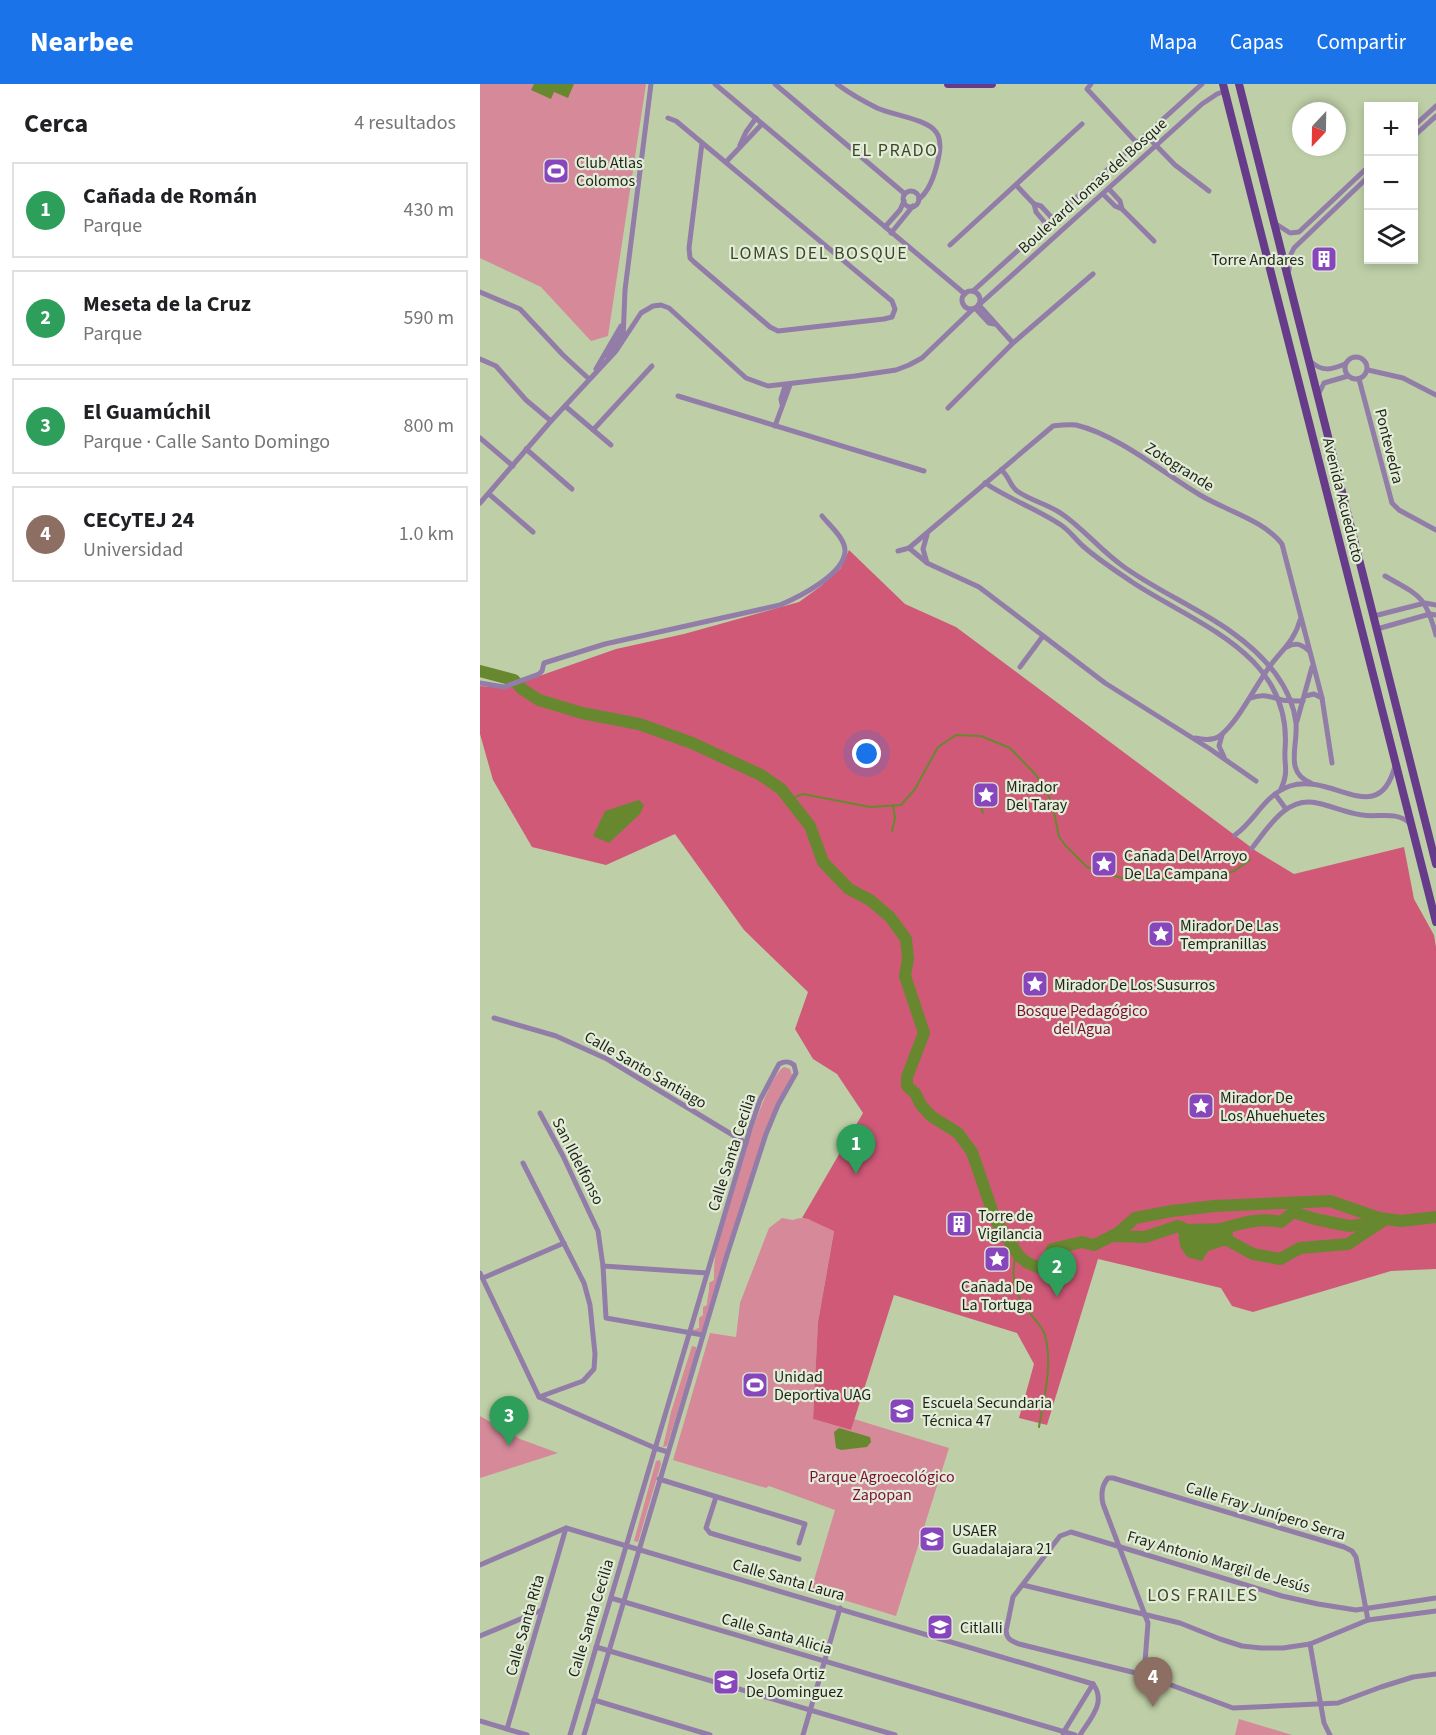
<!DOCTYPE html>
<html lang="es">
<head>
<meta charset="utf-8">
<style>
	body { margin:0; font-family:"Source Sans 3",sans-serif; background:#f6f6f6; color:#202124 }
	.controls { position:absolute; right:18px; top:18px; display:grid; overflow:hidden; border-radius:0px; box-shadow:0 3px 9px #0003 }
	.controls button { width:54px; height:54px; display:grid; place-items:center; padding:0; border:0; border-bottom:2px solid #e0e0e0; background:#fff; color:#202124; font:30px sans-serif }
	.compass { position:absolute; left:812px; top:18px; width:54px; height:54px; border-radius:50%; background:#fff; box-shadow:0 3px 9px #0003; rotate:202deg }
	.you { position:absolute; left:387px; top:670px; width:21px; height:21px; margin:-15px; border:4px solid #fff; border-radius:50%; background:#1a73e8; box-shadow:0 0 0 9px #1a73e833 }
	.badge { display:grid; place-items:center; width:39px; height:39px; border-radius:50%; background:#1a73e8; color:#fff; font-size:20px; font-weight:700 }
	.pin { position:absolute; translate:-50% -50px; filter:drop-shadow(0 2px 3px #0008) }
	.pin::after { content:''; position:absolute; top:32px; width:21px; height:18px; background:inherit; clip-path:polygon(0 0,100% 0,50% 100%) }
	.list { margin:0; padding:0; list-style:none }
	h2 { display:flex; justify-content:space-between; align-items:center; height:78px; margin:0; padding:0 24px; font-size:26px }
	h2 small { font-size:20px; font-weight:400; color:#757577 }
	.list li { display:grid; grid-template-columns:39px 1fr auto; gap:18px; align-items:center; box-sizing:border-box; height:96px; margin:0 12px 12px; padding:0 12px; border:2px solid #e0e0e0; border-radius:0px }
	.list b { display:block; font-size:22px; white-space:nowrap }
	.list p { margin:0; font-size:20px; white-space:nowrap; color:#757577 }
	.list em { font-size:20px; font-style:normal; color:#757577 }
	.icon { flex:none; width:33px; height:33px; fill:none; stroke:currentColor; stroke-width:2; stroke-linecap:round; stroke-linejoin:round }
	.map { position:relative; flex:none; width:956px; height:1651px; overflow:hidden }
	header { display:flex; align-items:center; gap:36px; box-sizing:border-box; height:84px; padding:0 30px; background:#1a73e8; color:#fff }
	header strong { font-size:28px }
	nav { display:flex; gap:33px; margin-inline-start:auto; font-size:21px }
	main { display:flex }
	aside { flex:1; background:#fff }
	.map>svg:first-child { display:block }
	.green { fill:#d58999 }
	.forest { fill:#d05978 }
	.water { fill:#688830 }
	.lines { fill:none; stroke-linecap:round; stroke-linejoin:round }
	.stream { stroke:#688830; stroke-width:2 }
	.river { stroke:#688830; stroke-width:12 }
	.street { stroke:#927da9; stroke-width:5 }
	.primary { stroke:#663c8a; stroke-width:8 }
	.labels { text-anchor:middle; stroke-width:4.5; stroke-linejoin:round; paint-order:stroke }
	.poi-label { font-size:16px; fill:#1e2415; stroke:#e3ecd8; text-anchor:start }
	.street-label { font-size:16px; fill:#1e2415; stroke:#e3ecd8 }
	.park-label { font-size:16px; fill:#7d0c37; stroke:#e3ecd8 }
	.neighbourhood-label { font-size:18px; letter-spacing:1.5px; fill:#3b4825; stroke:#e3ecd8 }
</style>
</head>
<body>
<header>
<strong>Nearbee</strong>
<nav><a>Mapa</a><a>Capas</a><a>Compartir</a></nav>
</header>
<main>
<aside>
<h2>Cerca<small>4 resultados</small></h2>
<ul class="list">
<li><span class="badge" style="background:#2e9e5b">1</span><div><b>Cañada de Román</b><p>Parque</p></div><em>430 m</em></li>
<li><span class="badge" style="background:#2e9e5b">2</span><div><b>Meseta de la Cruz</b><p>Parque</p></div><em>590 m</em></li>
<li><span class="badge" style="background:#2e9e5b">3</span><div><b>El Guamúchil</b><p>Parque · Calle Santo Domingo</p></div><em>800 m</em></li>
<li><span class="badge" style="background:#8d6e63">4</span><div><b>CECyTEJ 24</b><p>Universidad</p></div><em>1.0 km</em></li>
</ul>
</aside>
<div class="map">
<svg width="956" height="1651" viewBox="0 0 956 1651">
	<rect width="100%" height="100%" fill="#becfa7"/>
	<g class="green">
		<polygon points="0,0 166,0 128,252 111,257 61,203 0,174"/>
		<path d="M 304,983 L 310,985 L 312,991 L 287,1042 L 222,1247 L 218,1252 L 213,1250 L 213,1246 L 219,1244 L 219,1234 L 223,1231 L 223,1223 L 227,1221 C 227,1213 230,1207 229,1199 L 234,1196 C 234,1187 234,1177 236,1168 C 242,1138 283,995 304,983 Z"/>
		<path d="M 302,1134 L 313,1136 C 326,1130 341,1141 354,1146 L 338,1238 L 333,1335 L 371,1346 L 374,1335 L 469,1364 L 416,1532 L 331,1506 L 355,1426 L 289,1402 L 286,1404 L 193,1376 L 230,1249 L 256,1253 L 260,1219 L 289,1144 Z"/>
		<polygon points="212,1262 216,1263 216,1268 187,1362 183,1363 191,1328"/>
		<polygon points="0,1332 40,1355 78,1369 0,1394"/>
		<polygon points="180,1376 181,1380 158,1458 154,1457 176,1377"/>
		<polygon points="759,1635 812,1651 755,1651"/>
	</g>
	<polygon class="forest" points="369,466 425,520 476,543 776,767 814,790 924,763 934,815 954,851 956,863 956,1185 911,1187 773,1228 752,1222 741,1204 618,1175 567,1341 539,1334 554,1280 537,1249 414,1211 371,1346 333,1335 338,1238 354,1147 328,1135 322,1134 383,1029 357,990 333,975 315,945 328,908 264,846 195,750 126,781 52,763 13,696 0,650 0,602 25,604 136,565 204,550 319,518 341,502 361,484"/>
	<g class="water">
		<polygon points="54,0 94,0 88,14 74,8 71,15 51,6"/>
		<polygon points="159,716 164,721 160,730 129,759 113,752 125,727"/>
		<polygon points="751,1139 753,1151 750,1160 728,1167 722,1177 707,1173 700,1162 698,1148 703,1140"/>
		<polygon points="359,1344 390,1353 391,1358 387,1363 361,1366 356,1364 354,1348"/>
	</g>
	<g class="lines">
		<g class="stream">
			<polyline points="513,713 514,723"/>
			<polyline points="309,715 323,710 390,723 421,721 435,705 458,663 476,651 501,652 530,664 556,691 572,718 579,753 586,762 607,783 648,796 720,794 737,793 754,787 770,776"/>
			<polyline points="499,717 503,729"/>
			<polyline points="412,747 415,734 413,721"/>
			<path d="M 536,1168 C 530,1196 534,1210 552,1232 C 557,1238 563,1244 565,1251 C 573,1281 564,1314 559,1343"/>
		</g>
		<g class="river">
			<polyline points="0,587 34,596 42,605 59,616 102,629 159,640 212,659 281,691 301,705 330,742 343,778 369,805 390,816 410,833 426,855 428,875 425,892 444,949 427,993 427,1002 435,1009 441,1021 451,1032 478,1049 492,1068 515,1135 539,1172 546,1178 562,1185 568,1178 572,1165 602,1158 614,1161 638,1149 655,1134 692,1127 734,1122 850,1117 899,1134 921,1137 956,1133"/>
			<path d="M 737,1146 C 759,1140 779,1133 801,1138 L 813,1128 L 835,1135 L 869,1142 L 899,1139"/>
			<polyline points="632,1152 665,1153 698,1142 714,1149"/>
			<polyline points="736,1154 749,1157 773,1170 800,1175 820,1164 868,1160 906,1135"/>
		</g>
		<g class="street">
			<polyline points="235,0 485,210"/>
			<polyline points="295,0 425,110"/>
			<path d="M 357,0 C 369,9 383,17 397,24 C 412,31 447,35 456,48 C 463,57 459,73 456,84 C 453,95 448,108 439,115"/>
			<polyline points="611,0 607,5 657,59"/>
			<polyline points="188,34 196,37 412,217 415,225 412,233 404,235 298,247 290,243 214,178 210,174 209,164 222,59"/>
			<polyline points="934,42 956,22"/>
			<polyline points="666,51 695,81 729,107"/>
			<polyline points="934,52 956,32"/>
			<polyline points="260,61 266,48 276,34"/>
			<polyline points="246,78 282,40"/>
			<polyline points="536,101 554,120 556,128 567,141"/>
			<polyline points="629,105 640,117 642,125"/>
			<circle cx="431" cy="115" r="8"/>
			<polyline points="623,110 635,122 642,125 674,157"/>
			<polyline points="554,120 561,122 573,135"/>
			<polyline points="796,140 810,149 819,148 888,83"/>
			<polyline points="405,143 420,126 424,117"/>
			<polyline points="411,149 433,122"/>
			<polyline points="470,161 602,40"/>
			<polyline points="809,186 811,170 814,164 888,93"/>
			<circle cx="491" cy="216" r="9"/>
			<polyline points="493,207 722,0"/>
			<polyline points="0,208 40,225 83,271 109,295"/>
			<polyline points="500,220 722,20 737,10 745,7"/>
			<polyline points="499,221 533,259"/>
			<polyline points="495,224 509,239 514,240"/>
			<polyline points="143,255 145,206 171,0"/>
			<polyline points="127,272 138,257 140,250"/>
			<circle cx="876" cy="284" r="11"/>
			<polyline points="0,275 16,282 46,316 71,337"/>
			<path d="M 830,277 C 842,288 851,286 865,280"/>
			<polyline points="116,285 141,242"/>
			<polyline points="888,286 923,294 956,311"/>
			<polyline points="879,295 912,419 919,426 956,446"/>
			<polyline points="838,311 844,299 868,292"/>
			<polyline points="198,312 444,387"/>
			<polyline points="302,320 301,315 305,302"/>
			<polyline points="85,322 131,361"/>
			<polyline points="468,324 533,259 613,190"/>
			<polyline points="295,342 310,301"/>
			<polyline points="113,346 172,282"/>
			<polyline points="0,354 33,382"/>
			<polyline points="46,365 92,405"/>
			<path d="M 521,386 C 529,391 529,401 537,407 C 551,417 568,420 582,430 C 604,445 621,467 644,483 C 695,519 756,538 795,589 C 806,604 814,621 816,639 C 818,663 804,688 831,699"/>
			<path d="M 505,399 C 529,415 557,425 581,441 C 590,447 596,456 604,463 C 619,476 636,487 652,498 C 717,541 813,570 805,666 C 804,683 809,687 801,705"/>
			<polyline points="9,410 53,448"/>
			<polyline points="0,419 71,337 136,267 161,229 173,222 181,221 189,224 266,294 288,302 375,292 416,286 429,281 442,274 493,225"/>
			<polyline points="447,451 443,465 447,479 499,503 625,599 730,665 776,697"/>
			<polyline points="429,464 446,478"/>
			<path d="M 418,467 L 429,464 L 573,342 C 581,341 588,340 596,341 C 638,351 683,389 720,411 C 745,426 785,437 802,460 L 842,614 L 852,679"/>
			<path d="M 905,492 C 940,512 945,511 956,551"/>
			<polyline points="894,532 945,519 956,521"/>
			<polyline points="897,545 950,530 956,531"/>
			<path d="M 807,563 C 815,558 821,560 828,566"/>
			<polyline points="540,583 563,552"/>
			<path d="M 0,599 L 24,603 L 59,590 L 62,587 L 64,579 L 125,560 L 300,521 C 319,513 363,491 365,468 C 366,455 350,442 342,432"/>
			<polyline points="825,612 834,610 842,614"/>
			<path d="M 771,614 C 784,609 790,613 802,616 C 809,617 817,617 823,617"/>
			<polyline points="817,637 832,583"/>
			<polyline points="742,651 739,662 744,673"/>
			<path d="M 715,654 C 724,656 734,657 741,651 C 760,635 775,602 790,582 C 801,567 815,556 820,536"/>
			<polyline points="795,710 806,725"/>
			<path d="M 755,751 C 776,736 784,711 810,702 C 853,688 898,746 915,682"/>
			<path d="M 772,764 C 788,744 806,712 837,719 C 852,722 866,729 882,731 C 900,734 915,726 931,740"/>
			<polyline points="14,934 76,952 127,975 266,1059"/>
			<polyline points="60,1029 83,1072 118,1147 123,1182 126,1234 223,1251"/>
			<polyline points="43,1079 104,1199 110,1221 115,1270 114,1285 103,1297 59,1313"/>
			<polyline points="123,1182 227,1189"/>
			<polyline points="0,1189 59,1313 175,1364 188,1368"/>
			<polyline points="3,1194 84,1159"/>
			<polyline points="179,1395 325,1440 319,1459"/>
			<polyline points="236,1413 226,1444 230,1449 319,1475"/>
			<polyline points="0,1481 86,1444 613,1600"/>
			<polyline points="543,1501 700,1539 740,1555 762,1562 781,1564 803,1564 830,1560 888,1536 956,1527"/>
			<polyline points="131,1514 595,1651"/>
			<path d="M 956,1514 L 876,1526 L 838,1520 L 802,1512 L 591,1448 L 580,1452 L 533,1513 L 526,1547 C 527,1556 532,1557 539,1560 L 664,1591 L 753,1624 L 858,1619 L 901,1603 L 933,1593 L 956,1590"/>
			<polyline points="0,1552 62,1526"/>
			<polyline points="830,1560 844,1639 850,1651"/>
			<polyline points="116,1563 415,1651"/>
			<path d="M 664,1591 L 668,1539 L 623,1420 C 621,1411 622,1401 628,1394 L 633,1394 L 864,1463 L 872,1467 L 876,1473 L 888,1536"/>
			<polyline points="114,1616 230,1651"/>
			<polyline points="0,1637 47,1651"/>
			<polyline points="27,1645 86,1444"/>
			<polyline points="583,1649 613,1600"/>
			<path d="M 90,1651 L 270,1045 L 280,1016 L 299,980 C 305,977 309,977 314,981 L 316,989 L 298,1021 L 286,1050 L 247,1171 L 104,1651"/>
			<polyline points="323,1651 360,1524"/>
			<path d="M 600,1651 C 610,1635 627,1618 613,1600"/>
		</g>
		<g class="primary">
			<polyline points="468,0 512,0"/>
			<polyline points="743,0 956,838"/>
			<polyline points="759,0 956,780"/>
		</g>
	</g>
	<defs>
		<g id="stadium-square" transform="scale(1.35)"><rect x="-9" y="-9" width="18" height="18" rx="4" fill="#8746bb" stroke="#e3ecd8"/><path d="M0-5a6.5 5 0 1 0 0 10a6.5 5 0 1 0 0-10ZM-3.5-1.8h7v3.6h-7Z" fill="#fff"/></g>
		<g id="building-square" transform="scale(1.35)"><rect x="-9" y="-9" width="18" height="18" rx="4" fill="#8746bb" stroke="#e3ecd8"/><path d="M-4-6H4V6H1V3H-1V6H-4ZM-2.5-4.3h1.7v1.8h-1.7ZM.8-4.3h1.7v1.8H.8ZM-2.5-1h1.7V.8h-1.7ZM.8-1h1.7V.8H.8Z" fill="#fff"/></g>
		<g id="sight-square" transform="scale(1.35)"><rect x="-9" y="-9" width="18" height="18" rx="4" fill="#8746bb" stroke="#e3ecd8"/><path d="M0-6L1.8-2.2L6-1.7L2.9 1.2L3.7 5.4L0 3.3L-3.7 5.4L-2.9 1.2L-6-1.7L-1.8-2.2Z" fill="#fff"/></g>
		<g id="school-square" transform="scale(1.35)"><rect x="-9" y="-9" width="18" height="18" rx="4" fill="#8746bb" stroke="#e3ecd8"/><path d="M0-5L7-2L0 1L-7-2ZM-4 1L0 2.5L4 1V4Q0 6-4 4Z" fill="#fff"/></g>
	</defs>
	<g fill-rule="evenodd">
		<use href="#stadium-square" x="76" y="87"/>
		<use href="#building-square" x="844" y="175"/>
		<use href="#sight-square" x="506" y="711"/>
		<use href="#sight-square" x="624" y="780"/>
		<use href="#sight-square" x="681" y="850"/>
		<use href="#sight-square" x="555" y="900"/>
		<use href="#sight-square" x="721" y="1022"/>
		<use href="#building-square" x="479" y="1140"/>
		<use href="#sight-square" x="517" y="1175"/>
		<use href="#stadium-square" x="275" y="1301"/>
		<use href="#school-square" x="422" y="1327"/>
		<use href="#school-square" x="452" y="1455"/>
		<use href="#school-square" x="460" y="1543"/>
		<use href="#school-square" x="246" y="1598"/>
	</g>
	<g class="labels">
		<g class="poi-label">
			<text x="96" y="84">Club Atlas<tspan x="96" dy="18">Colomos</tspan></text>
			<text x="824" y="181" text-anchor="end">Torre Andares</text>
			<text x="526" y="708">Mirador<tspan x="526" dy="18">Del Taray</tspan></text>
			<text x="644" y="777">Cañada Del Arroyo<tspan x="644" dy="18">De La Campana</tspan></text>
			<text x="700" y="847">Mirador De Las<tspan x="700" dy="18">Tempranillas</tspan></text>
			<text x="574" y="906">Mirador De Los Susurros</text>
			<text x="740" y="1019">Mirador De<tspan x="740" dy="18">Los Ahuehuetes</tspan></text>
			<text x="498" y="1137">Torre de<tspan x="498" dy="18">Vigilancia</tspan></text>
			<text x="517" y="1208" text-anchor="middle">Cañada De<tspan x="517" dy="18">La Tortuga</tspan></text>
			<text x="294" y="1298">Unidad<tspan x="294" dy="18">Deportiva UAG</tspan></text>
			<text x="442" y="1324">Escuela Secundaria<tspan x="442" dy="18">Técnica 47</tspan></text>
			<text x="472" y="1452">USAER<tspan x="472" dy="18">Guadalajara 21</tspan></text>
			<text x="480" y="1549">Citlalli</text>
			<text x="266" y="1595">Josefa Ortiz<tspan x="266" dy="18">De Dominguez</tspan></text>
		</g>
		<g class="street-label">
			<text transform="translate(612 101) rotate(-42)" y="6">Boulevard Lomas del Bosque</text>
			<text transform="translate(910 362) rotate(76)" y="6">Pontevedra</text>
			<text transform="translate(700 382) rotate(32)" y="6">Zotogrande</text>
			<text transform="translate(864 416) rotate(76)" y="6">Avenida Acueducto</text>
			<text transform="translate(166 985) rotate(30)" y="6">Calle Santo Santiago</text>
			<text transform="translate(251 1068) rotate(-72)" y="6">Calle Santa Cecilia</text>
			<text transform="translate(99 1077) rotate(63)" y="6">San Ildelfonso</text>
			<text transform="translate(786 1426) rotate(17)" y="6">Calle Fray Junípero Serra</text>
			<text transform="translate(739 1477) rotate(16)" y="6">Fray Antonio Margil de Jesús</text>
			<text transform="translate(309 1495) rotate(16)" y="6">Calle Santa Laura</text>
			<text transform="translate(110 1534) rotate(-73)" y="6">Calle Santa Cecilia</text>
			<text transform="translate(44 1541) rotate(-74)" y="6">Calle Santa Rita</text>
			<text transform="translate(297 1549) rotate(16)" y="6">Calle Santa Alicia</text>
		</g>
		<g class="park-label">
			<text x="602" y="932">Bosque Pedagógico<tspan x="602" dy="18">del Agua</tspan></text>
			<text x="402" y="1398">Parque Agroecológico<tspan x="402" dy="18">Zapopan</tspan></text>
		</g>
		<g class="neighbourhood-label">
			<text x="415" y="72">EL PRADO</text>
			<text x="339" y="175">LOMAS DEL BOSQUE</text>
			<text x="723" y="1517">LOS FRAILES</text>
		</g>
	</g>
</svg>
<div class="controls">
<button>+</button>
<button>−</button>
<button><svg class="icon" aria-label="layers" viewBox="0 0 24 24"><path d="M12 4l9 5-9 5-9-5zM3 14l9 5 9-5"/></svg></button>
</div>
<svg class="compass" viewBox="-18 -18 36 36"><path d="M0-13l5 13h-10z" fill="#e53935"/><path d="M0 13l5-13h-10z" fill="#757577"/></svg>
<div class="you"></div>
<div class="pin badge" style="left:376px;top:1090px;background:#2e9e5b">1</div>
<div class="pin badge" style="left:577px;top:1213px;background:#2e9e5b">2</div>
<div class="pin badge" style="left:29px;top:1362px;background:#2e9e5b">3</div>
<div class="pin badge" style="left:673px;top:1623px;background:#8d6e63">4</div>
</div>
</main>
</body>
</html>
